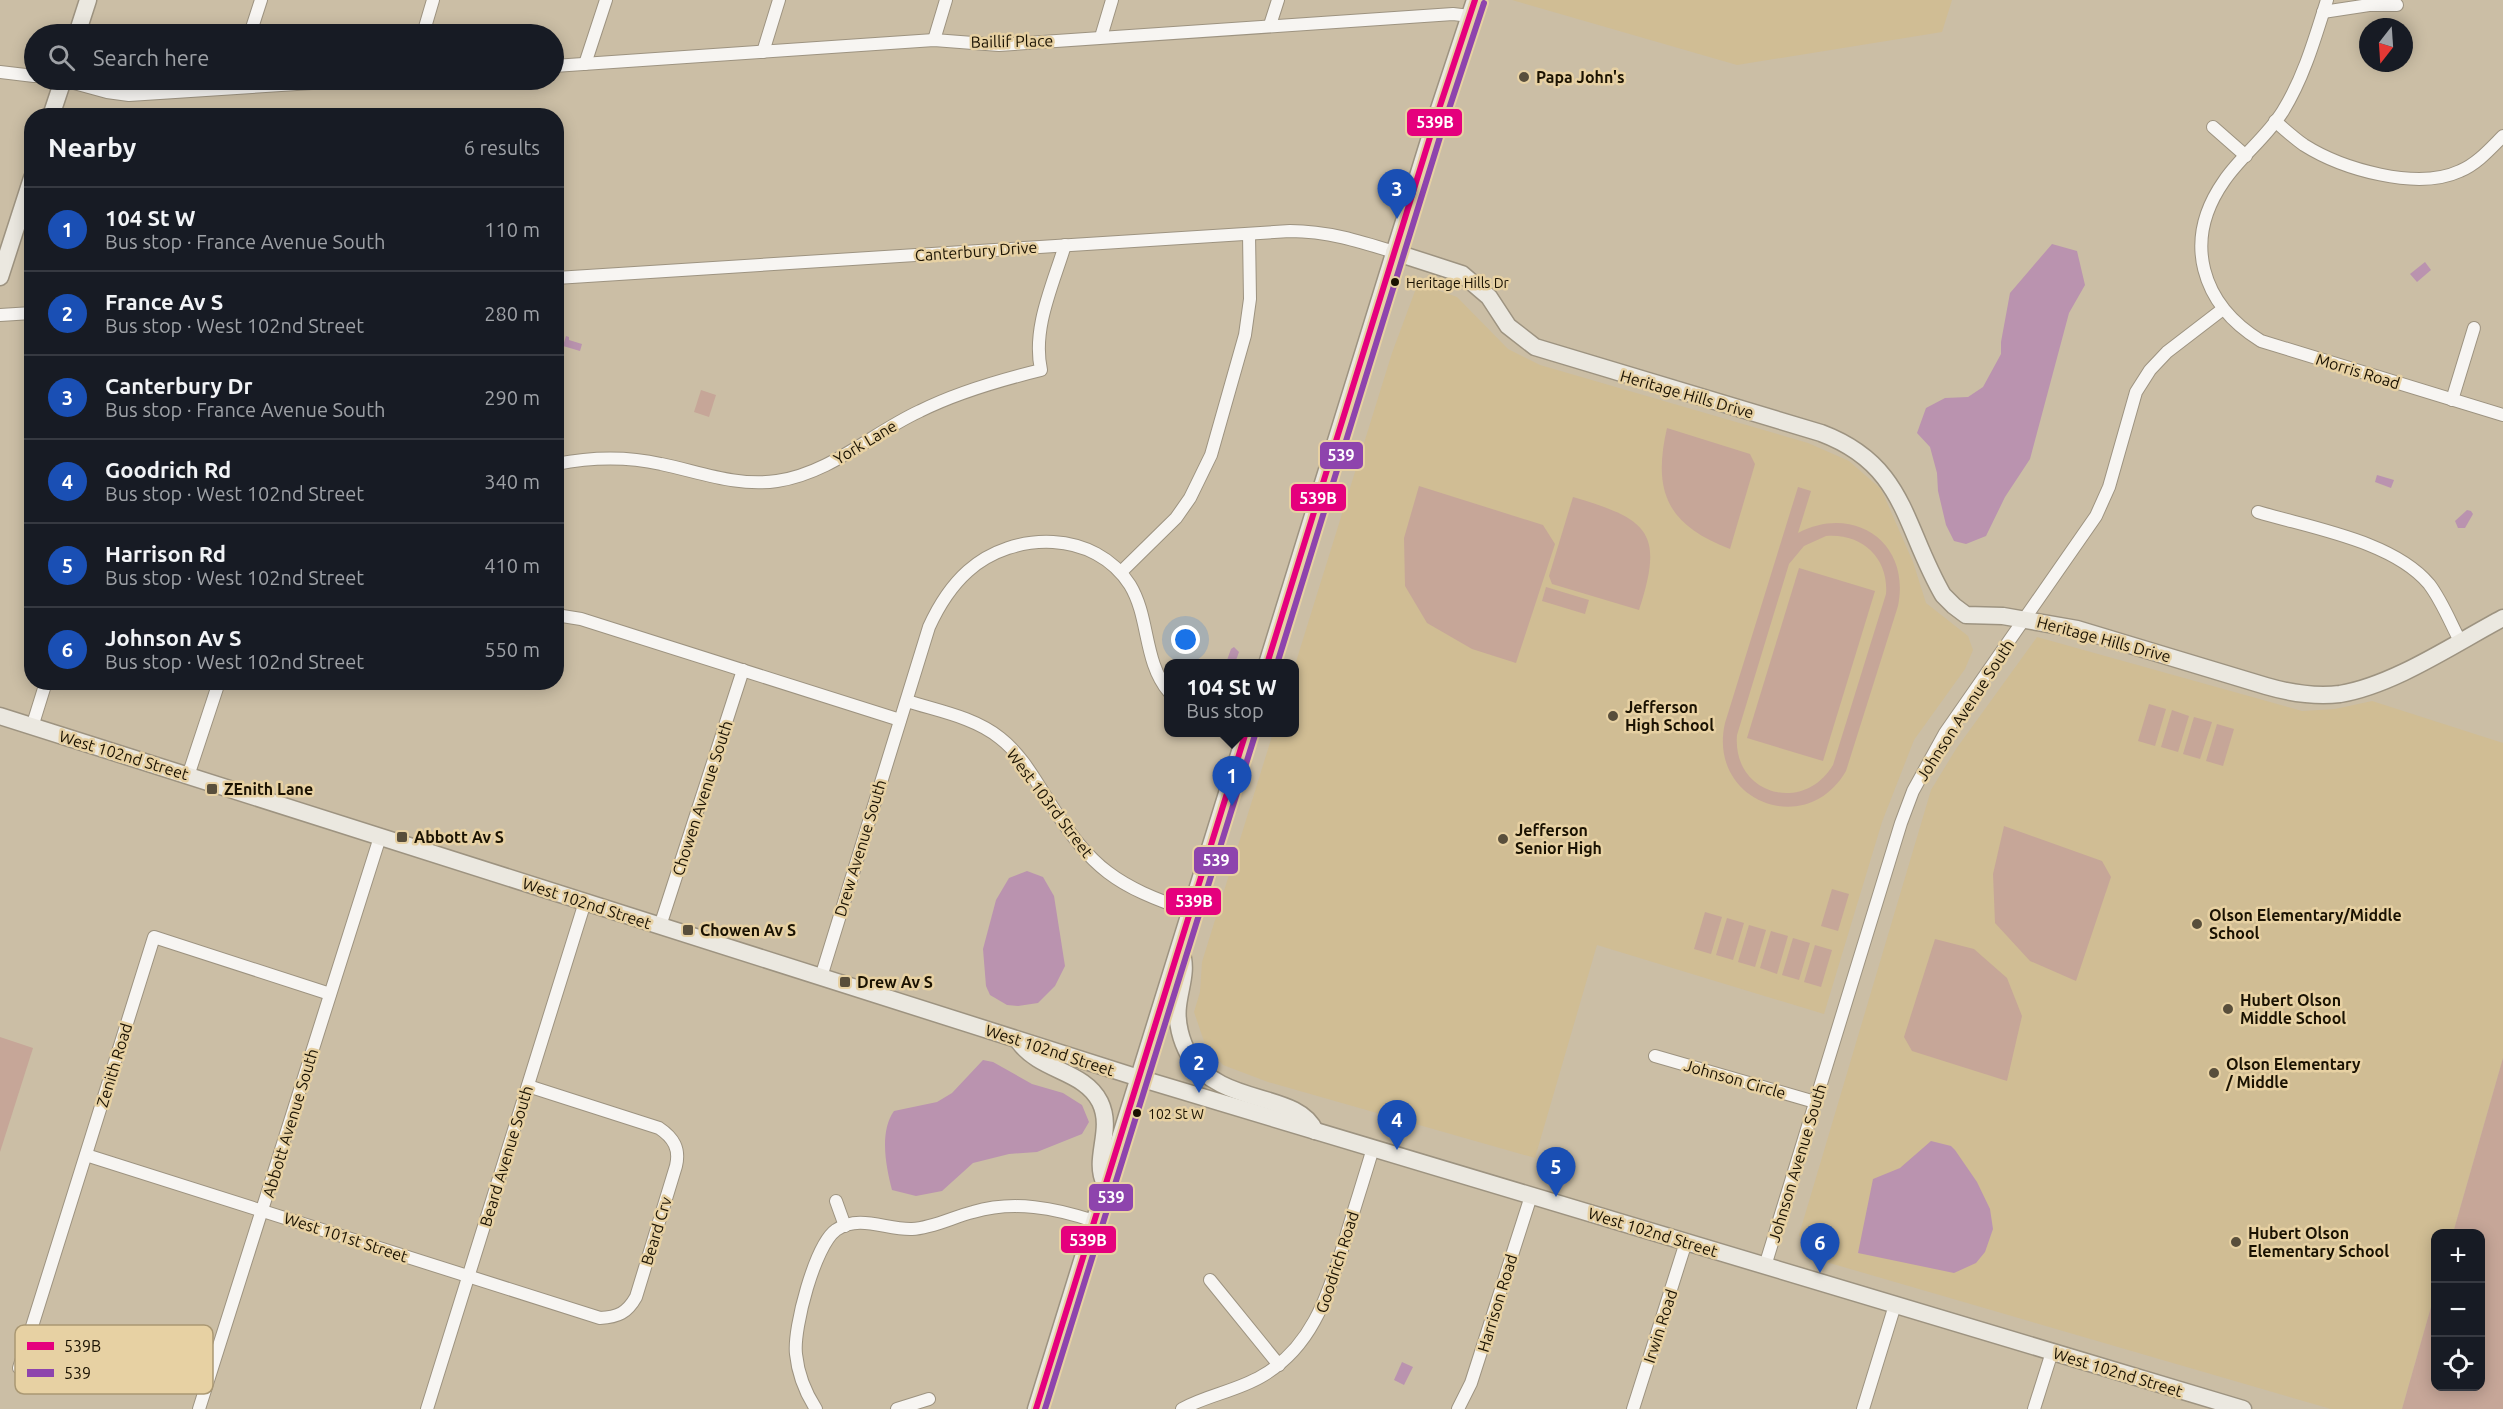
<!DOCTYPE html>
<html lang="en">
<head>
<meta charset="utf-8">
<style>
	body { margin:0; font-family:Ubuntu,sans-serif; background:#242831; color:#f1f3f6 }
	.controls { position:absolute; right:18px; bottom:18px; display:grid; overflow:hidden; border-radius:12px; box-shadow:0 3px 15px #0003 }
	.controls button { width:54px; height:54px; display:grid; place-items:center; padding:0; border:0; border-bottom:2px solid #363941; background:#171b24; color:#f1f3f6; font:30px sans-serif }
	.compass { position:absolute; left:2359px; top:18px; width:54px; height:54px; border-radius:50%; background:#171b24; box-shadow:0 3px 15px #0003; rotate:197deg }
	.you { position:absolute; left:1186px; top:640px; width:21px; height:21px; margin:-15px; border:4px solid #fff; border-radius:50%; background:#1a73e8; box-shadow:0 0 0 9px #1a73e833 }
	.badge { display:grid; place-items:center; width:39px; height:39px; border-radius:50%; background:#b45309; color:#fff; font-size:20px; font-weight:700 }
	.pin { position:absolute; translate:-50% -50px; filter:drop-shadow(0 2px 3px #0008) }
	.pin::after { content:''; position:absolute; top:32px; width:21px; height:18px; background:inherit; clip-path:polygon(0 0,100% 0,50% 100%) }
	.popup { position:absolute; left:1164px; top:659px; width:135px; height:78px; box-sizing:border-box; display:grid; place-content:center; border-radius:12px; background:#171b24; filter:drop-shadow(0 2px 4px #0005); font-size:20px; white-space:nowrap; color:#9ea1a6 }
	.popup b { font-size:22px; color:#f1f3f6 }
	.popup::after { content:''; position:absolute; left:50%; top:100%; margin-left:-12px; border:12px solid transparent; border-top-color:#171b24 }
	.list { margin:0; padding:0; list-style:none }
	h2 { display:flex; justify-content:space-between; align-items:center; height:78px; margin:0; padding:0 24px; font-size:26px }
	h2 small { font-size:20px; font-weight:400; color:#9ea1a6 }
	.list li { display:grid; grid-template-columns:39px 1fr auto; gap:18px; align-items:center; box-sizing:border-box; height:84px; padding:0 24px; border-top:2px solid #363941 }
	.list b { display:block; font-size:22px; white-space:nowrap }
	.list p { margin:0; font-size:20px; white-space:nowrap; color:#9ea1a6 }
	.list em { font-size:20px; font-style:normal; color:#9ea1a6 }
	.icon { flex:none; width:33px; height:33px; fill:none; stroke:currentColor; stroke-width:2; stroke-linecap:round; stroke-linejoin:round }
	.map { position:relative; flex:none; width:2503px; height:1409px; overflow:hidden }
	.search { position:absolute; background:#171b24; box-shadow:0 3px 15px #0003; left:24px; top:24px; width:540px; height:66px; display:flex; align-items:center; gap:15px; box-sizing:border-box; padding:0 21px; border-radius:33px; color:#9ea1a6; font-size:22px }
	.panel { position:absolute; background:#171b24; box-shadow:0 3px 15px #0003; left:24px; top:108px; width:540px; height:582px; border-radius:24px }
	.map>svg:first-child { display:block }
	.built { fill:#d0bd94 }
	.green { fill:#c6a698; fill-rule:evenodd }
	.water { fill:#ba93af }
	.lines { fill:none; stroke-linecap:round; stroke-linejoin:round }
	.street-casing { stroke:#9d9380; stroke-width:14 }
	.secondary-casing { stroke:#9d9380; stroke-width:19 }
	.street { stroke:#f7f5f2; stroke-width:12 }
	.secondary { stroke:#ebe8e0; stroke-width:16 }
	.bus-1-casing { stroke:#e7d1a3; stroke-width:10 }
	.bus-2-casing { stroke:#e7d1a3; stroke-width:10 }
	.bus-1 { stroke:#e5007d; stroke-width:6 }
	.bus-2 { stroke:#8e44ad; stroke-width:6 }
	.poi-dot { fill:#584e3b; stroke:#e7d1a3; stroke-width:2 }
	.bus-dot { fill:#1a1202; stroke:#e7d1a3; stroke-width:2 }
	.labels { text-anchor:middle; stroke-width:5; stroke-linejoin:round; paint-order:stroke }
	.bus-label { font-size:14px; fill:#1a1202; stroke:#e7d1a3; text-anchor:start }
	.street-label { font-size:16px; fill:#1a1202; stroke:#e7d1a3 }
	.poi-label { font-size:16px; font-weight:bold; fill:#1a1202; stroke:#e7d1a3; text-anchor:start }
	.key { fill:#e7d1a3; stroke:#aa9873; stroke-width:1.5 }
	.key-label { font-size:16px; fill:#1a1202 }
	.line-badge { stroke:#e7d1a3; stroke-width:2 }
	.badge-label { font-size:16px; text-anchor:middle; font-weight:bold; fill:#fff }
</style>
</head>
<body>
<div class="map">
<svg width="2503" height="1409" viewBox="0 0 2503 1409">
	<rect width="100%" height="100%" fill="#cbbea5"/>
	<g class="built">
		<polygon points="1512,0 1952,0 1942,32 1737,65"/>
		<polygon points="1418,283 1457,297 1508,349 1540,365 1808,443 1849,461 1881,489 1913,562 1926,603 1968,636 1973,650 1965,669 1914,740 1882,822 1824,1014 1597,945 1535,1158 1268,1082 1223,1065 1206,1047 1194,1012 1200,992 1202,962 1273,733 1295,732 1295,665 1392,353"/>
		<polygon points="2037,637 2302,711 2335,709 2372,701 2503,743 2503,1058 2453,1233 2436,1234 2435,1293 2402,1409 2331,1409 1816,1259 1799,1235 1931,790 1956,749"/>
	</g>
	<g class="green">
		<polygon points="701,390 716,395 709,417 694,412"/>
		<path d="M 1667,428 L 1750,454 L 1755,464 L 1730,549 C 1668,525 1652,493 1667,428 Z"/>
		<polygon points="1419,486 1543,525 1555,544 1516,663 1472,649 1427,623 1405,586 1404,538"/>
		<path d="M 1798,487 L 1811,491 L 1798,533 C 1854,504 1911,542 1898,606 L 1846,771 C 1806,840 1707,801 1725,723 ZM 1826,536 C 1862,533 1889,558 1886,594 L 1833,765 C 1803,815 1732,794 1737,735 L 1789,564 L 1804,546 Z"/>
		<path d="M 1573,497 C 1647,519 1665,531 1639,610 L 1552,584 L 1549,576 Z"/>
		<polygon points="1799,568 1875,591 1823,761 1747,738"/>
		<polygon points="1546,587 1589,600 1585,614 1542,601"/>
		<polygon points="2149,704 2166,709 2155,746 2138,741"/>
		<polygon points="2172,710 2189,716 2178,752 2161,747"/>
		<polygon points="2194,717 2212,722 2200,759 2183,754"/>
		<polygon points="2217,724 2234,729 2223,766 2206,761"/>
		<polygon points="2004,826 2102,861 2111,877 2076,981 2030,961 1995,923 1993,874"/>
		<polygon points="1832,889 1849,894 1838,931 1821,926"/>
		<polygon points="1705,912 1722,917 1711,954 1694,949"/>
		<polygon points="1727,918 1744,923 1733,960 1716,955"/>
		<polygon points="1749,925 1766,930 1755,967 1738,962"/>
		<polygon points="1771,931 1788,936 1777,974 1760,968"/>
		<polygon points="1793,938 1810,943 1799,980 1782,975"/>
		<polygon points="1935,939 1974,949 2007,978 2022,1016 2007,1081 1912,1051 1904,1037"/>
		<polygon points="1815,945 1832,950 1821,987 1804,982"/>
		<polygon points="0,1037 33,1048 0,1152"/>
		<polygon points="2503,1058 2503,1409 2402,1409 2435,1293 2436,1386 2480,1386 2480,1234 2453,1233"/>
	</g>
	<g class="water">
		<polygon points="2052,244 2077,251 2085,285 2069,313 2030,459 2005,497 1986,536 1966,544 1954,541 1946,525 1938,491 1937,473 1930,447 1917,433 1926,408 1945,398 1968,397 1983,387 2001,354 2001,342 2010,293"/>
		<polygon points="2425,262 2431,270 2417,282 2410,274"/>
		<polygon points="566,336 569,337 569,340 582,344 580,351 563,346"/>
		<polygon points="2377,475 2394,480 2391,488 2375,482"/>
		<polygon points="2467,510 2471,511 2473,514 2465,528 2458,528 2455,521"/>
		<polygon points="1234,647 1239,652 1235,663 1226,663 1231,649"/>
		<polygon points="1027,871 1043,877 1054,896 1065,966 1055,986 1038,1003 1018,1006 1007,1005 990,995 986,986 983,949 996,900 1009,878"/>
		<path d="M 983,1060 L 993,1062 L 1032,1084 L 1063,1093 L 1082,1105 L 1089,1122 L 1082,1134 L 1037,1152 L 1009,1154 L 973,1163 L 942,1191 L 916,1196 L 892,1190 C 886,1167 879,1132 894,1111 L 937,1102 L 952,1093 Z"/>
		<polygon points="1931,1141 1951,1146 1955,1150 1977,1182 1990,1209 1993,1229 1985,1252 1976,1263 1954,1273 1858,1253 1873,1179 1900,1168"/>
		<polygon points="1402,1362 1413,1367 1404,1385 1394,1380"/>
	</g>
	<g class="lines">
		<g class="street-casing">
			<g id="street">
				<path d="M 2327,0 C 2315,38 2304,77 2283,111 C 2267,137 2241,156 2224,181 C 2182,241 2201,304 2261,341 L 2503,415"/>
				<polyline points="2323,12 2369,5 2397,5"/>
				<polyline points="1270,25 1278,0"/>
				<polyline points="250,34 261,0"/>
				<polyline points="423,34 433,0"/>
				<polyline points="1101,37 1112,0"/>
				<polyline points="934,40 946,0"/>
				<polyline points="763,52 779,0"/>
				<polyline points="585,64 606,0"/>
				<polyline points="554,66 934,40 999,45 1453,14 1470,16"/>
				<polyline points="0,72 34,76"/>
				<polyline points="63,80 107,92 129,95 359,80"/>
				<path d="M 2275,121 C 2284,129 2294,138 2304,145 C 2342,169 2417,191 2460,171 C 2477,164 2490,149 2503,136"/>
				<polyline points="2213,127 2246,156"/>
				<path d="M 556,278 L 1290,231 C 1327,231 1359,241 1394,252"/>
				<polyline points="0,315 32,313"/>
				<polyline points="2452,400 2474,328"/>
				<path d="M 556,464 C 591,457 626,456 661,464 C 700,472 737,487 777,481 C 831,473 872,433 920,411 C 958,392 1000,380 1041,370 C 1032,328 1053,285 1065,245"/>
				<path d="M 2258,512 C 2311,528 2393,541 2429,584 C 2442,601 2450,622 2460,641"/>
				<polyline points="1121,572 1176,518 1190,498 1211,455 1245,335 1250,299 1249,234"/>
				<polyline points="556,615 581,619 900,720"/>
				<path d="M 907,701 C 938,711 974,717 1000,738 C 1022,755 1035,780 1050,803 C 1092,869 1116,886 1190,911"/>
				<polyline points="32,727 46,682"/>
				<polyline points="188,776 219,682"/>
				<polyline points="660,926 743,670"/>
				<path d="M 821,977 L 929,627 C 939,605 950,587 968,571 C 1014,530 1095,530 1130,585 C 1150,618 1143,661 1169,692"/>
				<polyline points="1655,1056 1815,1102"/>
				<path d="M 86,1155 L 600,1318 C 618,1317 627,1313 636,1297 L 676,1166 C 680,1149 674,1138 659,1128 L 528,1086"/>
				<polyline points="836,1201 845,1226"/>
				<polyline points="1765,1266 1901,823 1913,791 1945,733 2096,516 2109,487 2136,392 2150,370 2167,352 2223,309"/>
				<polyline points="1210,1280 1279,1365"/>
				<polyline points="19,1368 154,937 330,994"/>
				<polyline points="199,1409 380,837"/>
				<polyline points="427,1409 585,902"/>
				<path d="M 816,1409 C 805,1392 798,1374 796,1354 C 793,1328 815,1245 836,1230 C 860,1214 886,1230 912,1229 C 933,1228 953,1217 973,1212 C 1014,1200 1055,1208 1094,1221"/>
				<polyline points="897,1409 929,1399"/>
				<path d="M 1182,1409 C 1207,1395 1237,1391 1262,1376 C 1314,1346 1328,1293 1345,1240 C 1354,1209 1364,1179 1373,1148"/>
				<polyline points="1458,1409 1471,1383 1531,1196"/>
				<polyline points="1633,1409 1686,1242"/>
				<polyline points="1863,1409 1895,1305"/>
				<polyline points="2034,1409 2052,1352"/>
			</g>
		</g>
		<g class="secondary-casing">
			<g id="secondary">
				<polyline points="77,34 88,0"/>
				<polyline points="51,116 63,80"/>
				<path d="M 1394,252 L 1462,274 L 1489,297 L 1508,326 L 1535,347 L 1821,433 C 1906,465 1903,526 1943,595 L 1954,606 L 1966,615 L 2003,616 L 2077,629 L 2266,686 C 2290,693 2314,697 2340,694 C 2394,685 2454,644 2503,618"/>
				<polyline points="0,277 32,178"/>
				<polyline points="1267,664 1435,121 1475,0"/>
				<polyline points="0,716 1139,1078 2243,1409"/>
				<path d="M 1181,951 C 1188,970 1180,987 1178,1006 C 1176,1022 1181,1041 1189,1055 C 1220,1107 1298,1091 1315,1131"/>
				<path d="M 1019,1042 C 1041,1072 1084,1070 1100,1102 C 1114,1131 1092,1158 1105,1184"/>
				<polyline points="1036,1409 1246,732"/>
			</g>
		</g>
		<use href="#street" class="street"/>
		<use href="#secondary" class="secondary"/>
		<g class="bus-1-casing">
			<g id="bus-1">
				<polyline points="1267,664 1435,121 1475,0"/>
				<polyline points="1036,1409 1246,732"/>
			</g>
		</g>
		<g class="bus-2-casing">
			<g id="bus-2">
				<polyline points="1277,664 1444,124 1484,3"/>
				<polyline points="1045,1409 1255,735"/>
			</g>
		</g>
		<use href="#bus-1" class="bus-1"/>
		<use href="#bus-2" class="bus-2"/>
	</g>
	<g class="poi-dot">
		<circle cx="1524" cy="77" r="6"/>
		<circle cx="1613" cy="716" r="6"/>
		<rect x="206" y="783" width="12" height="12" rx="3"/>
		<rect x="396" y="831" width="12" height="12" rx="3"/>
		<circle cx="1503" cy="839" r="6"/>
		<circle cx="2197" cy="924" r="6"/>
		<rect x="682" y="924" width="12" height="12" rx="3"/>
		<rect x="839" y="976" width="12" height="12" rx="3"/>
		<circle cx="2228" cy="1009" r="6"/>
		<circle cx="2214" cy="1073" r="6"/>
		<circle cx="2236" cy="1242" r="6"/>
	</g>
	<g class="bus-dot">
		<circle cx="1395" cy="282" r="5"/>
		<circle cx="1137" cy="1113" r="5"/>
	</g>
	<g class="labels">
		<g class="bus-label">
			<text x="1406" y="288">Heritage Hills Dr</text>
			<text x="1148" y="1119">102 St W</text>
		</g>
		<g class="street-label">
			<text transform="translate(1012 41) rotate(-1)" y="6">Baillif Place</text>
			<text transform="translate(976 251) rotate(-4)" y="6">Canterbury Drive</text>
			<text transform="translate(2358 371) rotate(17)" y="6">Morris Road</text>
			<text transform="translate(1687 394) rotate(16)" y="6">Heritage Hills Drive</text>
			<text transform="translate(865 442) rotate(-31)" y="6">York Lane</text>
			<text transform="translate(2104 639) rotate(15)" y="6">Heritage Hills Drive</text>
			<text transform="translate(1965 710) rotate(-57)" y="6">Johnson Avenue South</text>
			<text transform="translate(124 755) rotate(17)" y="6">West 102nd Street</text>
			<text transform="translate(702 798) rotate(-72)" y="6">Chowen Avenue South</text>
			<text transform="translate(1050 803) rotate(53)" y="6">West 103rd Street</text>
			<text transform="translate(860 848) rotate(-73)" y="6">Drew Avenue South</text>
			<text transform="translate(587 903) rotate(18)" y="6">West 102nd Street</text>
			<text transform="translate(1050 1050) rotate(18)" y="6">West 102nd Street</text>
			<text transform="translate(114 1065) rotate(-73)" y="6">Zenith Road</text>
			<text transform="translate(1735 1079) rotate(16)" y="6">Johnson Circle</text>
			<text transform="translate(290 1123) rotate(-73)" y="6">Abbott Avenue South</text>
			<text transform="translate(506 1156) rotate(-73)" y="6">Beard Avenue South</text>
			<text transform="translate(1797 1163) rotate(-73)" y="6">Johnson Avenue South</text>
			<text transform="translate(656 1231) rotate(-73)" y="6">Beard Crv</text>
			<text transform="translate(1653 1232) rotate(17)" y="6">West 102nd Street</text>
			<text transform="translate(346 1237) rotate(18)" y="6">West 101st Street</text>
			<text transform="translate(1337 1262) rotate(-72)" y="6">Goodrich Road</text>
			<text transform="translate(1497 1303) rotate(-73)" y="6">Harrison Road</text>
			<text transform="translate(1660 1326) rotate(-72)" y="6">Irwin Road</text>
			<text transform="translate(2118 1372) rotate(17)" y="6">West 102nd Street</text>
		</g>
		<g class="poi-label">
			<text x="1536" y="83">Papa John's</text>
			<text x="1625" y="713">Jefferson<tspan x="1625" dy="18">High School</tspan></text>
			<text x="224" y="795">ZEnith Lane</text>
			<text x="1515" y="836">Jefferson<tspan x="1515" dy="18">Senior High</tspan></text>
			<text x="414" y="843">Abbott Av S</text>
			<text x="2209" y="921">Olson Elementary/Middle<tspan x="2209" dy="18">School</tspan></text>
			<text x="700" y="936">Chowen Av S</text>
			<text x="857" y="988">Drew Av S</text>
			<text x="2240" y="1006">Hubert Olson<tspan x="2240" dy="18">Middle School</tspan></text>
			<text x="2226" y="1070">Olson Elementary<tspan x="2226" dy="18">/ Middle</tspan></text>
			<text x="2248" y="1239">Hubert Olson<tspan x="2248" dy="18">Elementary School</tspan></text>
		</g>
	</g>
	<rect x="15" y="1325" width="198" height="69" rx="9" class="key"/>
	<rect x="27" y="1342" width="27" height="8" fill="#e5007d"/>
	<rect x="27" y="1369" width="27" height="8" fill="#8e44ad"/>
	<g class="key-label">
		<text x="64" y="1352">539B</text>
		<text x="64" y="1379">539</text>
	</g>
	<g class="line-badge">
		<rect x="1406" y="108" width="57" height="29" rx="6" fill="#e5007d"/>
		<rect x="1319" y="441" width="45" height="29" rx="6" fill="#8e44ad"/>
		<rect x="1290" y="483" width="57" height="29" rx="6" fill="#e5007d"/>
		<rect x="1193" y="846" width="46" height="29" rx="6" fill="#8e44ad"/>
		<rect x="1165" y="887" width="57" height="29" rx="6" fill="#e5007d"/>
		<rect x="1088" y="1183" width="46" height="29" rx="6" fill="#8e44ad"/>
		<rect x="1060" y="1225" width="57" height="29" rx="6" fill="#e5007d"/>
	</g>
	<g class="badge-label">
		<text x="1435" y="128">539B</text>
		<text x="1341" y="461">539</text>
		<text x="1318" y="504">539B</text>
		<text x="1216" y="866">539</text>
		<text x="1194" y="907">539B</text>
		<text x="1111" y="1203">539</text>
		<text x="1088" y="1246">539B</text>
	</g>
</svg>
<div class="controls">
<button>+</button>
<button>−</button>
<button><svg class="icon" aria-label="locate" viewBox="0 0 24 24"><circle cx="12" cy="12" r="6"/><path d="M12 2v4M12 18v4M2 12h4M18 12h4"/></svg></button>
</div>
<svg class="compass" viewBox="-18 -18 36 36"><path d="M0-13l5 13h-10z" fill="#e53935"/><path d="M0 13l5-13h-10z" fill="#9ea1a6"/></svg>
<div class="you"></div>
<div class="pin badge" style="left:1232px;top:806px;background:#1a4fb4">1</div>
<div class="popup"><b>104 St W</b>Bus stop</div>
<div class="pin badge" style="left:1199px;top:1093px;background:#1a4fb4">2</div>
<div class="pin badge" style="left:1397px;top:219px;background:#1a4fb4">3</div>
<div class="pin badge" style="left:1397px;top:1150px;background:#1a4fb4">4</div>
<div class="pin badge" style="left:1556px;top:1197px;background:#1a4fb4">5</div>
<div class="pin badge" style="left:1820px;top:1273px;background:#1a4fb4">6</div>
<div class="search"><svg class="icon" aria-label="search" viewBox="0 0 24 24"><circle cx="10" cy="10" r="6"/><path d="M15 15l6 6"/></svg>Search here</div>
<section class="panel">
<h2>Nearby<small>6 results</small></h2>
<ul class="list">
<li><span class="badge" style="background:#1a4fb4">1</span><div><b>104 St W</b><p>Bus stop · France Avenue South</p></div><em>110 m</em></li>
<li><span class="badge" style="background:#1a4fb4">2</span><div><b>France Av S</b><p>Bus stop · West 102nd Street</p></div><em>280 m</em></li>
<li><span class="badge" style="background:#1a4fb4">3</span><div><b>Canterbury Dr</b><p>Bus stop · France Avenue South</p></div><em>290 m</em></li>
<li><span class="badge" style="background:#1a4fb4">4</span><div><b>Goodrich Rd</b><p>Bus stop · West 102nd Street</p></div><em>340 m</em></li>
<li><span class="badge" style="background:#1a4fb4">5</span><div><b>Harrison Rd</b><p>Bus stop · West 102nd Street</p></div><em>410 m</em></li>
<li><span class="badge" style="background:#1a4fb4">6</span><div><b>Johnson Av S</b><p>Bus stop · West 102nd Street</p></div><em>550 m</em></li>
</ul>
</section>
</div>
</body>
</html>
